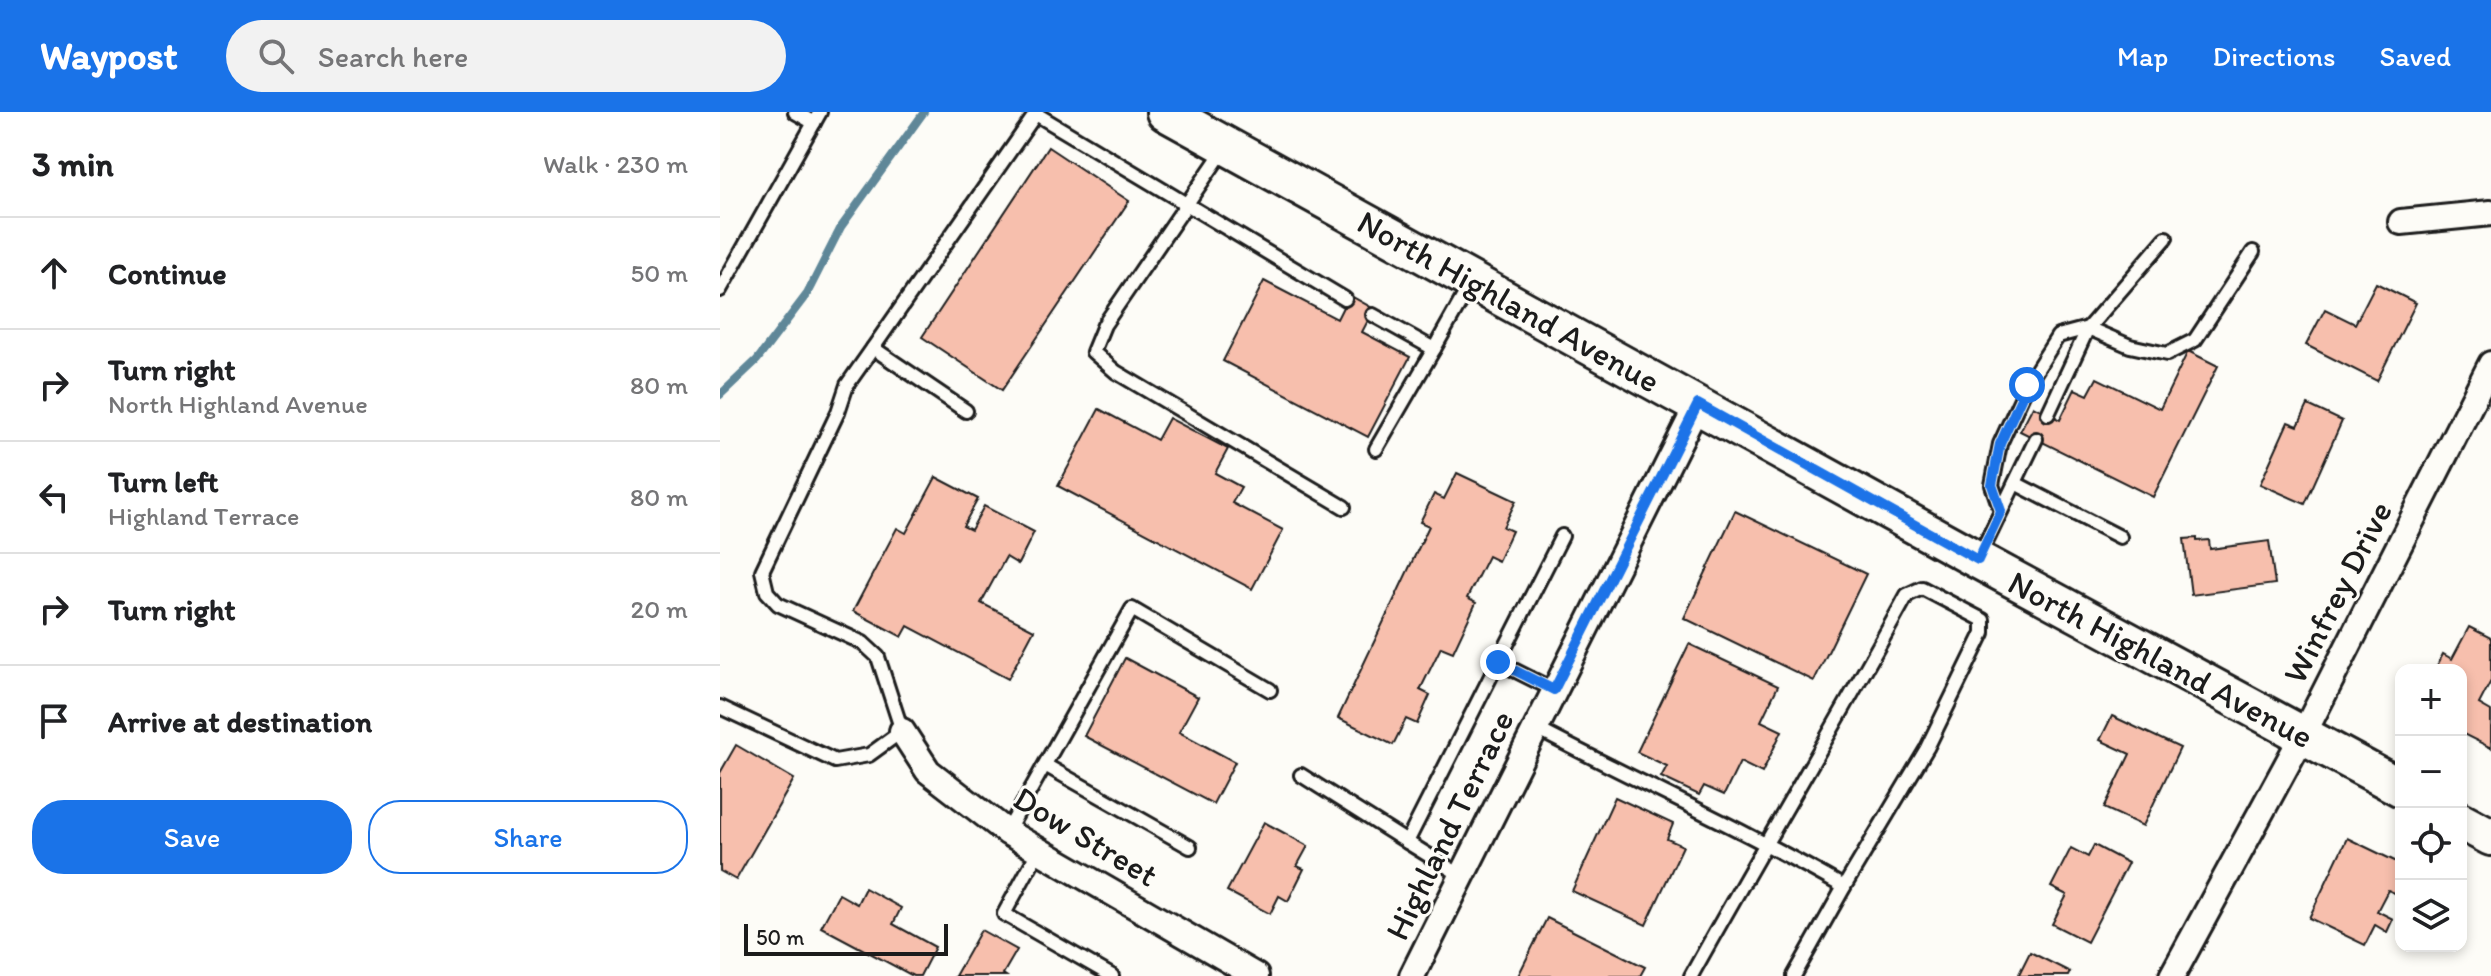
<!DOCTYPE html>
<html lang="en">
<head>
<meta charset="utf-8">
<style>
	body { margin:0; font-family:Itim,sans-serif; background:#f2f2f2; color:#202124 }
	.controls { position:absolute; right:24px; bottom:24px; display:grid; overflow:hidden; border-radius:16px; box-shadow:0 4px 12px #0003 }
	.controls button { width:72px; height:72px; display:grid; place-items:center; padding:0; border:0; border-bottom:2px solid #e0e0e0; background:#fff; color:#202124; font:40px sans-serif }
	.scale { position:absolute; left:24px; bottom:20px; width:204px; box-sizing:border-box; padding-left:8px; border:4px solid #1c1c1c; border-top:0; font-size:22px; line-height:28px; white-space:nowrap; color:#1c1c1c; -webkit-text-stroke:6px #fdfcf7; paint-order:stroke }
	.stop { position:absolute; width:24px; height:24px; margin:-18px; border:6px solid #1a73e8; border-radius:50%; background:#fff }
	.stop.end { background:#1a73e8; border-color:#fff; box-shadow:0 2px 8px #0008 }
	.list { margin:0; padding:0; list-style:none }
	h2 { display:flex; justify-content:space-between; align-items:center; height:104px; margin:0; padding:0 32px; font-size:34px }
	h2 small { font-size:26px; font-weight:400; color:#757577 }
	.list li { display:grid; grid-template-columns:52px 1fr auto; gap:24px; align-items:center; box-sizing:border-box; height:112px; padding:0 32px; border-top:2px solid #e0e0e0 }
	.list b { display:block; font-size:30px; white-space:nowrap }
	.list p { margin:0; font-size:26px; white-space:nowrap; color:#757577 }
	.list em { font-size:26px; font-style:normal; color:#757577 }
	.actions { display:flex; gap:16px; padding:24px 32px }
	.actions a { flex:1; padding:18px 0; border:2px solid #1a73e8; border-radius:32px; text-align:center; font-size:28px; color:#1a73e8 }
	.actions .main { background:#1a73e8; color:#fff }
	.icon { flex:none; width:44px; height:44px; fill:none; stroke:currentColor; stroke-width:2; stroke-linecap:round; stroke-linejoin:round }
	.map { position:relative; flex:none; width:1771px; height:864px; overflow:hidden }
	header { display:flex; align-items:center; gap:48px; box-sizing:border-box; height:112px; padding:0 40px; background:#1a73e8; color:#fff }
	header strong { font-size:38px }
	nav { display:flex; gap:44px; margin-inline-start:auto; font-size:28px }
	.search { width:560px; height:72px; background:#f2f2f2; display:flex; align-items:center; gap:20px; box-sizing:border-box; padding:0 28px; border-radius:44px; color:#757577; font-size:30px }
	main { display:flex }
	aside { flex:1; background:#fff }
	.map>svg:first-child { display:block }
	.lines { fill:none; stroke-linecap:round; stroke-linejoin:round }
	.stream { stroke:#5e8798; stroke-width:8 }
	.building { fill:#f7bfad; stroke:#1c1c1c; stroke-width:2 }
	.lane-casing { stroke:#1c1c1c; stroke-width:18 }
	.street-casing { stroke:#1c1c1c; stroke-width:30 }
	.secondary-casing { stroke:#1c1c1c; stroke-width:42 }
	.lane { stroke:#fdfcf7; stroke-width:12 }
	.street { stroke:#fdfcf7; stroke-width:24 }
	.secondary { stroke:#fdfcf7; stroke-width:36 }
	.route { stroke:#1a73e8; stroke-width:10 }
	.labels { text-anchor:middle; stroke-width:6; stroke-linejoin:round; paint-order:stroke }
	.street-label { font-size:34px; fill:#1c1c1c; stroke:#fdfcf7 }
</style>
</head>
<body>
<header>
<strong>Waypost</strong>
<div class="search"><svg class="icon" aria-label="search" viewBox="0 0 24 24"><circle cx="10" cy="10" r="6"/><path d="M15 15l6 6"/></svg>Search here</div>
<nav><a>Map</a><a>Directions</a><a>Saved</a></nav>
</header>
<main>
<aside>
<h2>3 min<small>Walk · 230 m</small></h2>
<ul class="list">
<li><svg class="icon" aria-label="ahead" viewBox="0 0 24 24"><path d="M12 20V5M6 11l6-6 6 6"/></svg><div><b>Continue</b></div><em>50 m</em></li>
<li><svg class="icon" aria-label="right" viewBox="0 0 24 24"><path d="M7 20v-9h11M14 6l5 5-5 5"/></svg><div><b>Turn right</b><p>North Highland Avenue</p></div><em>80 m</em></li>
<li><svg class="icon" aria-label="left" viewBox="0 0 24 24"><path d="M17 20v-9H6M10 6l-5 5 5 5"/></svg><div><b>Turn left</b><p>Highland Terrace</p></div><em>80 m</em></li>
<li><svg class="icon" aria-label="right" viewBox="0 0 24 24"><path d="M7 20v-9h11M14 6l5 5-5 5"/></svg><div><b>Turn right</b></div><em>20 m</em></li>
<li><svg class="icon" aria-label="arrive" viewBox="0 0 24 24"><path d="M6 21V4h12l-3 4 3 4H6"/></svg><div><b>Arrive at destination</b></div></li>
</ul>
<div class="actions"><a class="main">Save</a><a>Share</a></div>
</aside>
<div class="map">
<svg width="1771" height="864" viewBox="0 0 1771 864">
	<rect width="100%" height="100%" fill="#fdfcf7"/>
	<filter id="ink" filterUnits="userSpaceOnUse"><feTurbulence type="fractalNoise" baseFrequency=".0125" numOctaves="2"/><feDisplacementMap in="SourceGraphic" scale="16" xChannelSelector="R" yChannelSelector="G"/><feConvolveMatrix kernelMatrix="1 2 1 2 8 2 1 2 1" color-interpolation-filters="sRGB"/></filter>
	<g filter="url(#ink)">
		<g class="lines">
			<polyline class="stream" points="0,283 37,248 87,182 121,115 204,0"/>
		</g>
		<g class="building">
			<polygon points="328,35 409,89 282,278 202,225"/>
			<polygon points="544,169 617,207 629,183 654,197 642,220 690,245 648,325 503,249"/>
			<polygon points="1656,171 1696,191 1657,269 1586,233 1605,197 1635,212"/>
			<polygon points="1468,239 1498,254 1433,385 1300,319 1313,294 1340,308 1355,277 1368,283 1377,266 1440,297"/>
			<polygon points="1588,293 1622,309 1585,392 1540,372 1568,310 1578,314"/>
			<polygon points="379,297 437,328 449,306 508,337 495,361 521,375 512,391 563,418 532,477 338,374"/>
			<polygon points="737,361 796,389 783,415 792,419 778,449 768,444 747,486 756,491 733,540 721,535 700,578 710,583 697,612 686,607 673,633 618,606 709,414 700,410 714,382 724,387"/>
			<polygon points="216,365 258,387 243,414 251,418 264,394 314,420 298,452 286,445 261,491 314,518 288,567 188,514 182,525 133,499 177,416 186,421"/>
			<polygon points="1015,399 1146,462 1094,569 964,506"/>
			<polygon points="1477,426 1477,429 1489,428 1490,437 1549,429 1555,472 1471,483 1464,427"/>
			<polygon points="1749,515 1771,526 1771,569 1759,592 1771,599 1771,636 1741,621 1741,558 1715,558 1723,542 1732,547"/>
			<polygon points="969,532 1058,574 1041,609 1062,619 1042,661 1020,650 1004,683 984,674 979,683 941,665 947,654 917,640"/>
			<polygon points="405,546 478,585 459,620 515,650 493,692 364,624"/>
			<polygon points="1392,604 1460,636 1423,714 1384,696 1410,642 1380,628"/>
			<polygon points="16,633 74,667 16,768 0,759 0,661"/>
			<polygon points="895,685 953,712 947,727 963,734 926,813 852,779"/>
			<polygon points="544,710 588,734 577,754 584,757 568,789 559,784 550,802 507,779"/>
			<polygon points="1627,726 1681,752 1681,784 1668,778 1657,799 1673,807 1667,820 1655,813 1645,833 1589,806"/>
			<polygon points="1374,733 1408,751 1367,830 1332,812 1347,783 1331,775 1351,736 1368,745"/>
			<polygon points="145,776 181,796 173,812 215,835 200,864 193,864 101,815 119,782 137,792"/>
			<polygon points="827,806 925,855 920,864 798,864"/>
			<polygon points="261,818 297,838 283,862 286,864 235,864"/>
			<polygon points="1310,840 1350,860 1348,864 1298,864"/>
		</g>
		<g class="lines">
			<g class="lane-casing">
				<g id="lane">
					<polyline points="75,0 94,11"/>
					<polyline points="316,2 625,187"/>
					<polyline points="505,36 384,213 373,240 396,260 624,395"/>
					<polyline points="0,178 100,0"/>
					<polyline points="653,203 714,237 656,337"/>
					<polyline points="714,237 750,173"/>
					<polyline points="246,299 153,236 317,0"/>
					<polyline points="1328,302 1368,216 1446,126"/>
					<polyline points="1295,371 1400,425"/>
					<polyline points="1281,399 1272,373 1280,332 1307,273 1338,224 1368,216 1410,234 1447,242 1475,228 1533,140"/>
					<polyline points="1259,445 1316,327"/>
					<polyline points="778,550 842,424"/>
					<polyline points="0,595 115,649 149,643 182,619 158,545 143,531 58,492 47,480 42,459 118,300 127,273 153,236"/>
					<path d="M 815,616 C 918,670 1023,717 1124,775 L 1207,636 L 1263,521 L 1263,508 L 1202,476 L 1187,483 C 1117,611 1042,736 971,864"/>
					<polyline points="325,653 470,735"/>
					<polyline points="581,663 687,730 778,550 834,578"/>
					<polyline points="287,720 412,497 550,578"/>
					<polyline points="687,730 742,764"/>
					<polyline points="319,738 284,802 392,864"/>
					<polyline points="1074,864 1124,775"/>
				</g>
			</g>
			<g class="street-casing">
				<g id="street">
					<polyline points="1681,110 1771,101"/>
					<polyline points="182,619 208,659 287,720 536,864"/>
					<polyline points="692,864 978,292"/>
					<polyline points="1452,864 1583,623 1771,252"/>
				</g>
			</g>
			<g class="secondary-casing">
				<g id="secondary">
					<polyline points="445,0 1258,448 1681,676"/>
					<polyline points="1741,709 1771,725"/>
				</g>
			</g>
			<use href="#lane" class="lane"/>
			<use href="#street" class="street"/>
			<use href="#secondary" class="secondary"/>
		</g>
	</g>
	<g class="lines" filter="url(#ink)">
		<polyline class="route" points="778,550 834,578 978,292 1258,448 1281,399 1272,373 1280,332 1307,273"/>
	</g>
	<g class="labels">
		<g class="street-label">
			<text transform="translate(789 189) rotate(29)" y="12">North Highland Avenue</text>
			<text transform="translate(1617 480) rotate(-63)" y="12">Winfrey Drive</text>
			<text transform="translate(1441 547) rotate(28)" y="12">North Highland Avenue</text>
			<text transform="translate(729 713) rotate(-64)" y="12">Highland Terrace</text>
			<text transform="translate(366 724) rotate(31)" y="12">Dow Street</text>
		</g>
	</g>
</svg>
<div class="controls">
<button>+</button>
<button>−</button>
<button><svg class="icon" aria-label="locate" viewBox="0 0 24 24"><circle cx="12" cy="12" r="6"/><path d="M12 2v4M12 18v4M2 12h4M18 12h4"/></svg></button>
<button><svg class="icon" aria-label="layers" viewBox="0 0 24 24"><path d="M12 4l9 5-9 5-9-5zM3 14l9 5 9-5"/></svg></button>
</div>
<div class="scale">50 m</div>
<div class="stop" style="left:1307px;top:273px"></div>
<div class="stop end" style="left:778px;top:550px"></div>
</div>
</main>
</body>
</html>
